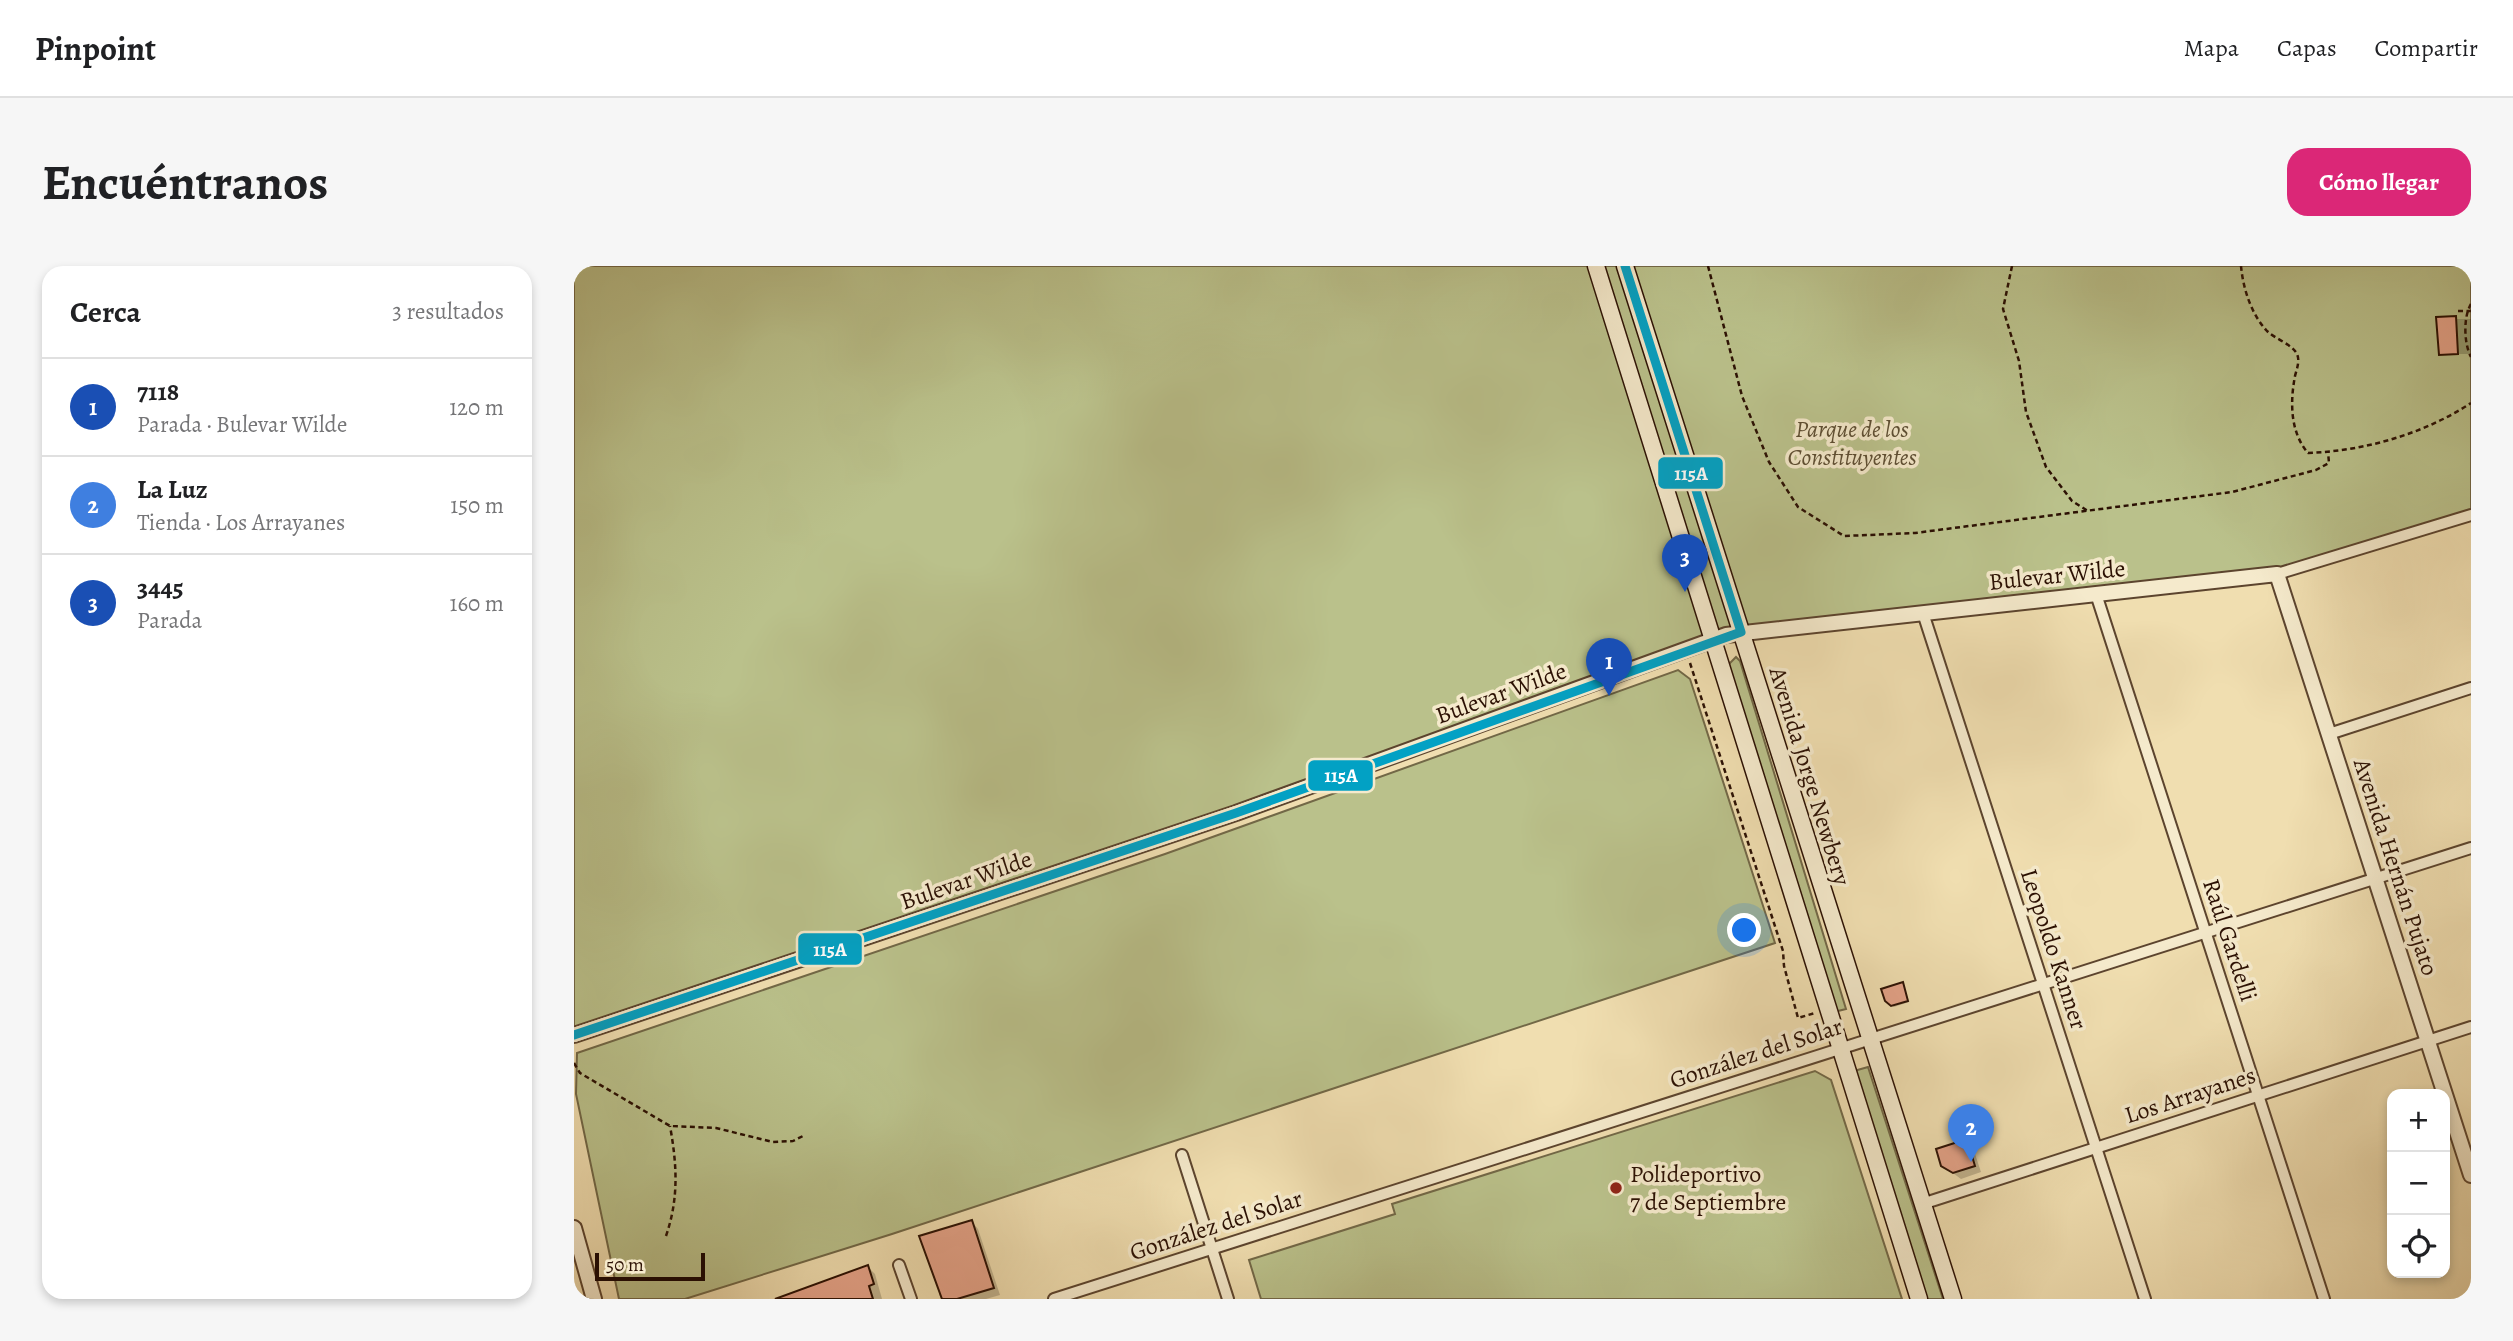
<!DOCTYPE html>
<html lang="es">
<head>
<meta charset="utf-8">
<style>
	body { margin:0; font-family:Alegreya,serif; background:#f6f6f6; color:#202124 }
	.controls { position:absolute; right:21px; bottom:21px; display:grid; overflow:hidden; border-radius:14px; box-shadow:0 4px 10px #0003 }
	.controls button { width:63px; height:63px; display:grid; place-items:center; padding:0; border:0; border-bottom:2px solid #e0e0e0; background:#fff; color:#202124; font:35px sans-serif }
	.scale { position:absolute; left:21px; bottom:18px; width:110px; box-sizing:border-box; padding-left:7px; border:4px solid #2b1003; border-top:0; font-size:19px; line-height:24px; white-space:nowrap; color:#2b1003; -webkit-text-stroke:5px #f5eacc; paint-order:stroke }
	.you { position:absolute; left:1171px; top:665px; width:24px; height:24px; margin:-18px; border:5px solid #fff; border-radius:50%; background:#1a73e8; box-shadow:0 0 0 10px #1a73e833 }
	.badge { display:grid; place-items:center; width:46px; height:46px; border-radius:50%; background:#db2777; color:#fff; font-size:23px; font-weight:700 }
	.pin { position:absolute; translate:-50% -58px; filter:drop-shadow(0 2px 4px #0008) }
	.pin::after { content:''; position:absolute; top:37px; width:24px; height:21px; background:inherit; clip-path:polygon(0 0,100% 0,50% 100%) }
	.list { margin:0; padding:0; list-style:none }
	h2 { display:flex; justify-content:space-between; align-items:center; height:91px; margin:0; padding:0 28px; font-size:30px }
	h2 small { font-size:23px; font-weight:400; color:#757577 }
	.list li { display:grid; grid-template-columns:46px 1fr auto; gap:21px; align-items:center; box-sizing:border-box; height:98px; padding:0 28px; border-top:2px solid #e0e0e0 }
	.list b { display:block; font-size:26px; white-space:nowrap }
	.list p { margin:0; font-size:23px; white-space:nowrap; color:#757577 }
	.list em { font-size:23px; font-style:normal; color:#757577 }
	.icon { flex:none; width:38px; height:38px; fill:none; stroke:currentColor; stroke-width:2; stroke-linecap:round; stroke-linejoin:round }
	.map { position:relative; flex:none; width:1897px; height:1033px; overflow:hidden; border-radius:21px }
	header { display:flex; align-items:center; gap:42px; box-sizing:border-box; height:98px; padding:0 35px; background:#fff; border-bottom:2px solid #e0e0e0 }
	header strong { font-size:33px }
	nav { display:flex; gap:38px; margin-inline-start:auto; font-size:24px }
	.intro { display:flex; align-items:center; justify-content:space-between; box-sizing:border-box; height:168px; padding:0 42px }
	h1 { margin:0; font-size:49px }
	.button { padding:18px 32px; border-radius:21px; background:#db2777; color:#fff; font-size:24px; font-weight:700 }
	main { display:flex; gap:42px; padding:0 42px }
	aside { flex:1; background:#fff; border-radius:21px; box-shadow:0 4px 10px #0003 }
	.map>svg:first-child { display:block }
	.green { fill:#bac18b; stroke:#726847; stroke-width:2 }
	.shadow { fill:#0003 }
	.building { fill:#e5a389; stroke:#2b1003; stroke-width:2 }
	.lines { fill:none; stroke-linecap:round; stroke-linejoin:round }
	.minor-casing { stroke:#5c442e; stroke-width:14 }
	.tertiary-casing { stroke:#5c442e; stroke-width:18 }
	.secondary-casing { stroke:#2b1003; stroke-width:19 }
	.path { stroke:#2b1003; stroke-width:2.5; stroke-dasharray:5 3.5; stroke-linecap:butt }
	.minor { stroke:#f5eacc; stroke-width:10 }
	.tertiary { stroke:#f5eacc; stroke-width:14 }
	.secondary { stroke:#f5eacc; stroke-width:16 }
	.bus-1-casing { stroke:#f5eacc; stroke-width:14 }
	.bus-1 { stroke:#02a1c4; stroke-width:9 }
	.poi-dot { fill:#8f2418; stroke:#f5eacc; stroke-width:2.5 }
	.labels { text-anchor:middle; stroke-width:7; stroke-linejoin:round; paint-order:stroke }
	.park-label { font-size:24px; font-style:italic; fill:#5d4e33; stroke:#f5eacc }
	.street-label { font-size:24px; fill:#2b1003; stroke:#f5eacc }
	.poi-label { font-size:24px; fill:#2b1003; stroke:#f5eacc; text-anchor:start }
	.line-badge { stroke:#f5eacc; stroke-width:2.5 }
	.badge-label { font-size:19px; text-anchor:middle; font-weight:bold; fill:#fff }
</style>
</head>
<body>
<header>
<strong>Pinpoint</strong>
<nav><a>Mapa</a><a>Capas</a><a>Compartir</a></nav>
</header>
<div class="intro"><h1>Encuéntranos</h1><a class="button">Cómo llegar</a></div>
<main>
<aside>
<h2>Cerca<small>3 resultados</small></h2>
<ul class="list">
<li><span class="badge" style="background:#1a4fb4">1</span><div><b>7118</b><p>Parada · Bulevar Wilde</p></div><em>120 m</em></li>
<li><span class="badge" style="background:#3f7fe0">2</span><div><b>La Luz</b><p>Tienda · Los Arrayanes</p></div><em>150 m</em></li>
<li><span class="badge" style="background:#1a4fb4">3</span><div><b>3445</b><p>Parada</p></div><em>160 m</em></li>
</ul>
</aside>
<div class="map">
<svg width="1897" height="1033" viewBox="0 0 1897 1033">
	<rect width="100%" height="100%" fill="#f0deb0"/>
	<filter id="stains"><feTurbulence type="fractalNoise" baseFrequency=".00286" numOctaves="4"/><feColorMatrix values="0 0 0 0 .2 0 0 0 0 .09 0 0 0 0 .02 0 0 0 .5 -.17"/></filter>
	<radialGradient id="worn" r=".72"><stop offset=".6" stop-color="#630" stop-opacity="0"/><stop offset="1" stop-color="#630" stop-opacity=".3"/></radialGradient>
	<g class="green">
		<polygon points="0,0 1897,0 1897,249 1703,308 1167,366 662,547 0,769"/>
		<polygon points="1162,391 1166,395 1272,743 1260,746 1154,399"/>
		<polygon points="1104,404 1116,413 1201,677 318,968 111,1033 45,1033 2,828 3,787 591,588"/>
		<polygon points="1294,801 1369,1033 1353,1033 1280,805"/>
		<polygon points="1241,805 1257,814 1328,1033 687,1033 675,994 821,948 818,938"/>
	</g>
	<g class="shadow">
		<polygon points="1864,53 1897,53 1897,88 1866,88"/>
		<polygon points="1329,718 1335,736 1320,741 1314,737"/>
		<polygon points="1392,875 1399,882 1407,906 1387,913 1368,899"/>
		<polygon points="398,956 404,963 426,1029 412,1033 367,1033 365,1028"/>
		<polygon points="294,1001 301,1008 308,1033 204,1033"/>
	</g>
	<g class="building">
		<polygon points="1882,50 1884,88 1865,89 1862,51"/>
		<polygon points="1329,716 1334,735 1317,740 1311,735 1307,723"/>
		<polygon points="1393,873 1401,900 1379,907 1367,900 1362,883"/>
		<polygon points="398,954 420,1022 383,1033 368,1033 345,970"/>
		<polygon points="294,999 300,1018 295,1020 299,1033 201,1033"/>
	</g>
	<g class="lines">
		<g class="minor-casing">
			<g id="minor">
				<polyline points="1703,308 1897,249"/>
				<polyline points="1522,328 1750,1033"/>
				<polyline points="1349,347 1571,1033"/>
				<polyline points="1755,468 1897,422"/>
				<polyline points="608,889 654,1033"/>
				<polyline points="1348,938 1897,761"/>
				<polyline points="325,999 337,1033"/>
				<polyline points="480,1033 1897,582"/>
			</g>
		</g>
		<g class="tertiary-casing">
			<g id="tertiary">
				<polyline points="0,769 662,547 1152,369 1703,308 1897,909"/>
				<polyline points="0,962 20,1033"/>
			</g>
		</g>
		<g class="secondary-casing">
			<g id="secondary">
				<polyline points="1022,0 1345,1033"/>
				<polyline points="1051,0 1379,1033"/>
			</g>
		</g>
		<g class="path">
			<polyline points="1134,0 1168,130 1195,196 1224,241 1270,270 1341,267 1658,226 1742,204 1755,197 1754,186"/>
			<polyline points="1438,0 1429,43 1445,95 1452,146 1472,201 1498,235 1514,245"/>
			<path d="M 1667,0 C 1669,22 1677,48 1693,65 C 1701,73 1718,78 1723,88 C 1726,95 1723,102 1721,110 C 1716,136 1716,166 1734,187 C 1790,185 1850,168 1897,137"/>
			<path d="M 1897,38 C 1889,51 1890,78 1897,91"/>
			<polyline points="1884,45 1897,45"/>
			<polyline points="1116,397 1209,685 1210,700 1224,752 1241,747"/>
			<polyline points="0,797 6,807 96,860 142,862 199,876 219,875 231,869"/>
			<path d="M 92,970 C 105,932 103,899 96,860"/>
		</g>
		<use href="#minor" class="minor"/>
		<use href="#tertiary" class="tertiary"/>
		<use href="#secondary" class="secondary"/>
		<g class="bus-1-casing">
			<polyline id="bus-1" points="0,769 662,547 1167,366 1051,0"/>
		</g>
		<use href="#bus-1" class="bus-1"/>
	</g>
	<circle class="poi-dot" cx="1042" cy="922" r="7"/>
	<g class="labels">
		<g class="park-label">
			<text x="1278" y="171">Parque de los<tspan x="1278" dy="28">Constituyentes</tspan></text>
		</g>
		<g class="street-label">
			<text transform="translate(1483 309) rotate(-6)" y="8">Bulevar Wilde</text>
			<text transform="translate(927 427) rotate(-20)" y="8">Bulevar Wilde</text>
			<text transform="translate(1236 510) rotate(73)" y="8">Avenida Jorge Newbery</text>
			<text transform="translate(1822 601) rotate(72)" y="8">Avenida Hernán Pujato</text>
			<text transform="translate(392 614) rotate(-19)" y="8">Bulevar Wilde</text>
			<text transform="translate(1656 674) rotate(72)" y="8">Raúl Gardelli</text>
			<text transform="translate(1480 683) rotate(72)" y="8">Leopoldo Kanner</text>
			<text transform="translate(1182 787) rotate(-18)" y="8">González del Solar</text>
			<text transform="translate(1616 829) rotate(-18)" y="8">Los Arrayanes</text>
			<text transform="translate(642 959) rotate(-18)" y="8">González del Solar</text>
		</g>
		<g class="poi-label">
			<text x="1056" y="916">Polideportivo<tspan x="1056" dy="28">7 de Septiembre</tspan></text>
		</g>
	</g>
	<g class="line-badge">
		<rect x="1083" y="190" width="67" height="34" rx="7" fill="#02a1c4"/>
		<rect x="733" y="493" width="67" height="33" rx="7" fill="#02a1c4"/>
		<rect x="223" y="666" width="66" height="34" rx="7" fill="#02a1c4"/>
	</g>
	<g class="badge-label">
		<text x="1117" y="214">115A</text>
		<text x="767" y="516">115A</text>
		<text x="256" y="690">115A</text>
	</g>
	<rect width="100%" height="100%" filter="url(#stains)"/>
	<rect width="100%" height="100%" fill="url(#worn)"/>
</svg>
<div class="controls">
<button>+</button>
<button>−</button>
<button><svg class="icon" aria-label="locate" viewBox="0 0 24 24"><circle cx="12" cy="12" r="6"/><path d="M12 2v4M12 18v4M2 12h4M18 12h4"/></svg></button>
</div>
<div class="scale">50 m</div>
<div class="you"></div>
<div class="pin badge" style="left:1035px;top:430px;background:#1a4fb4">1</div>
<div class="pin badge" style="left:1397px;top:896px;background:#3f7fe0">2</div>
<div class="pin badge" style="left:1111px;top:326px;background:#1a4fb4">3</div>
</div>
</main>
</body>
</html>
